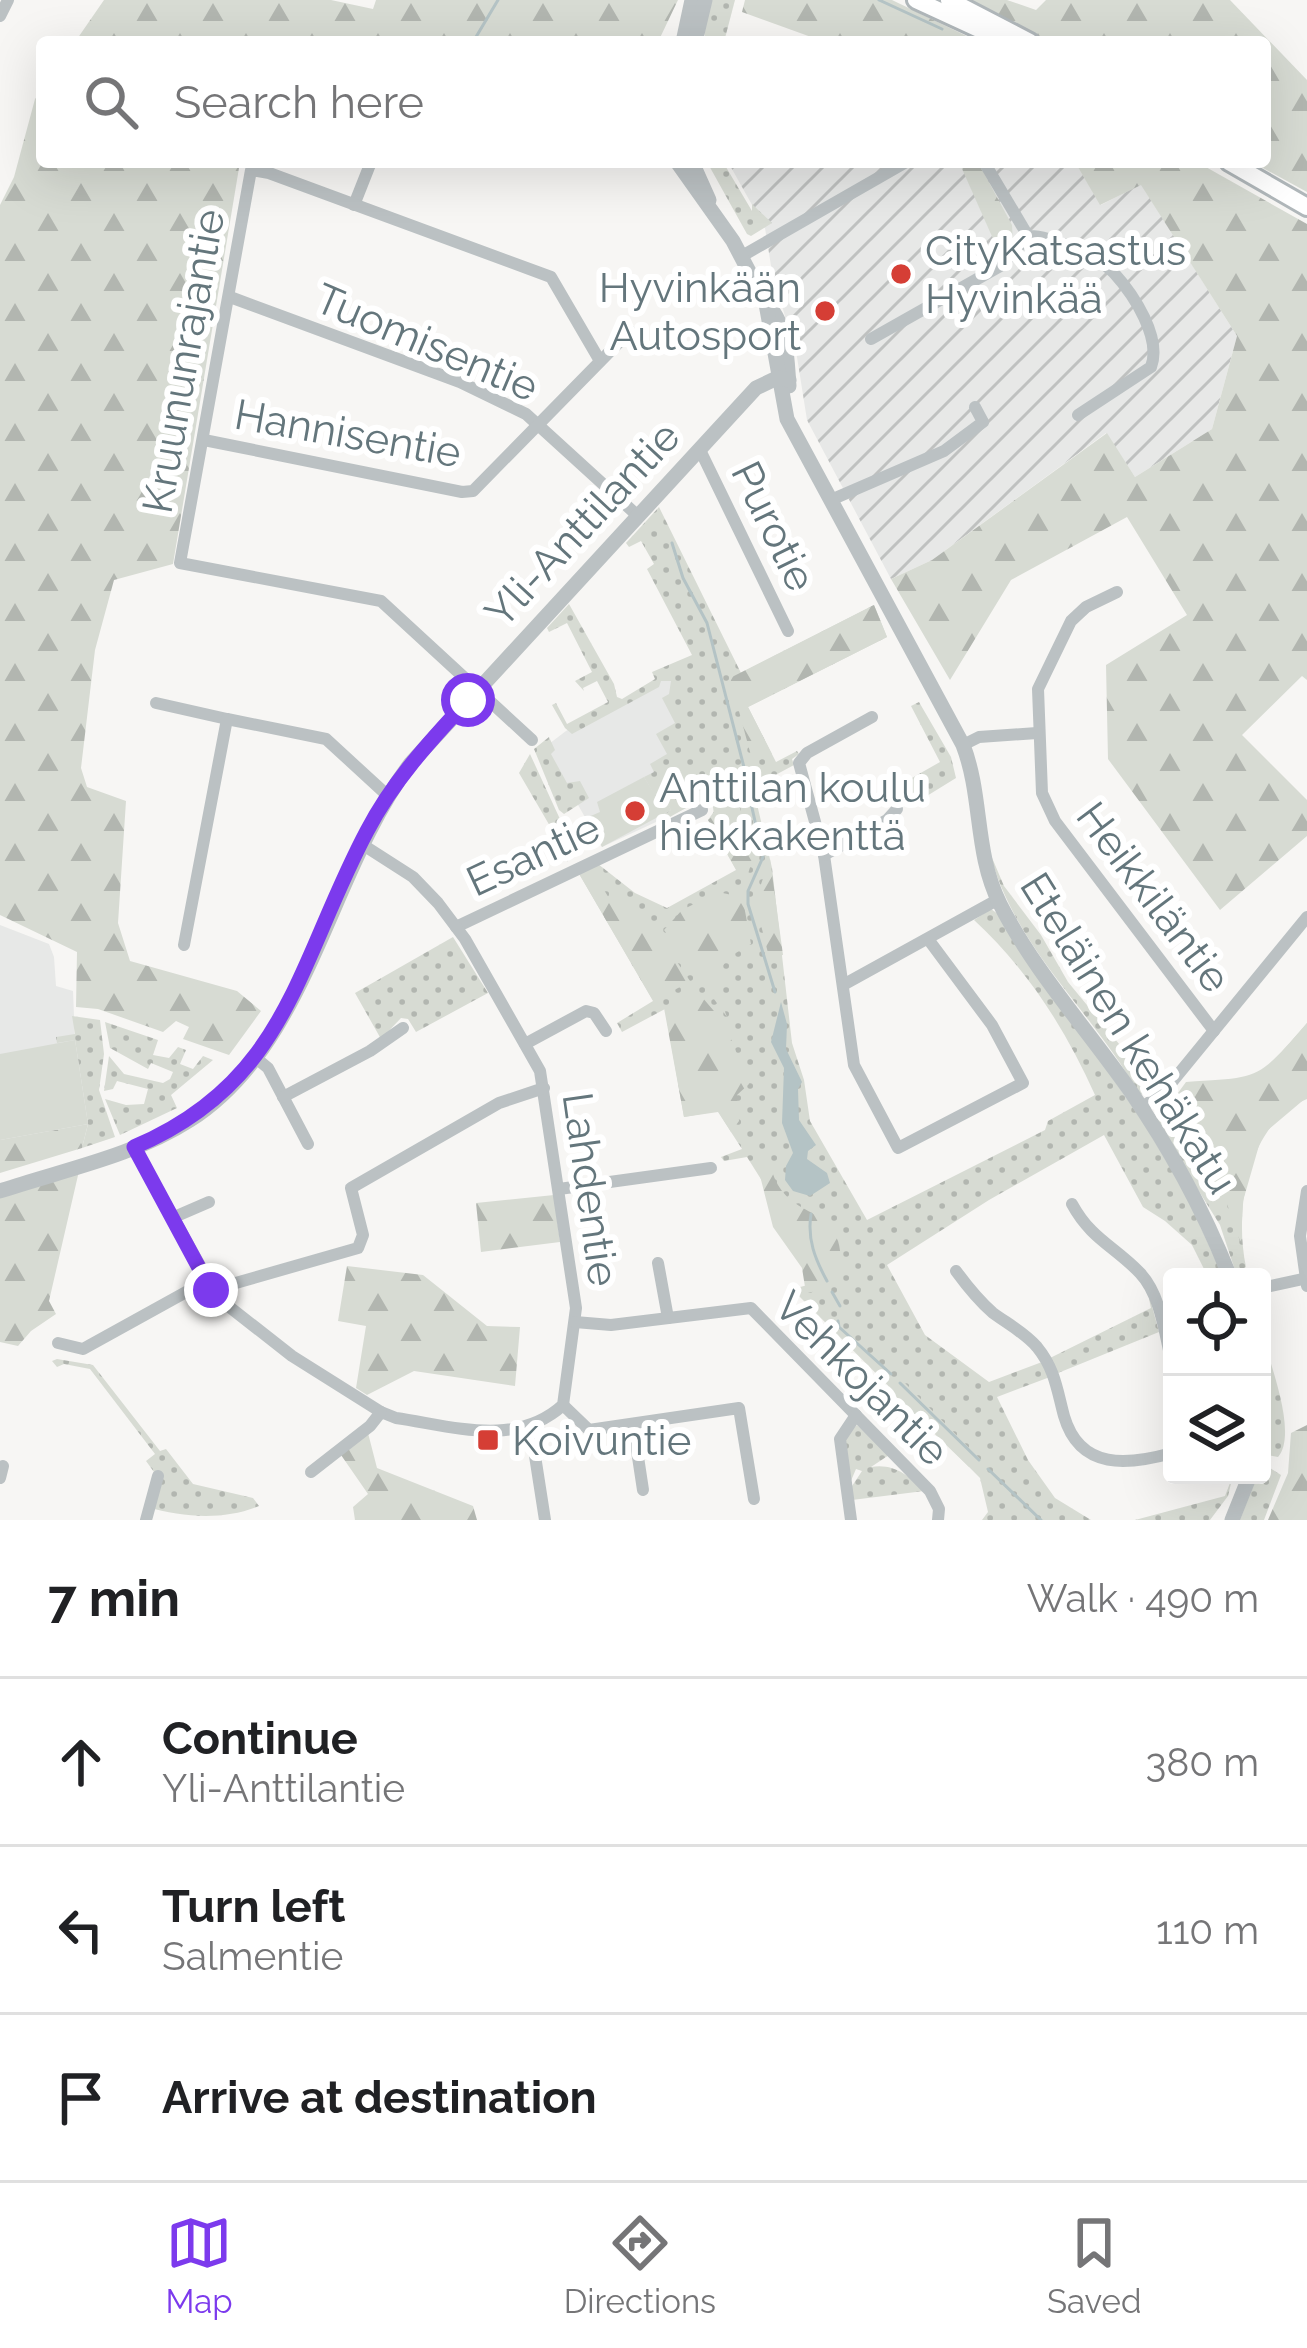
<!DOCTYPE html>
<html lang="en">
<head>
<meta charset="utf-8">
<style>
	body { margin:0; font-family:Raleway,sans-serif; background:#f6f6f6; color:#202124 }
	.controls { position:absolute; right:36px; bottom:36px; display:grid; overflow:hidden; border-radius:12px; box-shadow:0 12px 48px #0002 }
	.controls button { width:108px; height:108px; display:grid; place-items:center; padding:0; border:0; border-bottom:3px solid #e0e0e0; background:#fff; color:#202124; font:60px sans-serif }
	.stop { position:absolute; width:36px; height:36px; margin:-27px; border:9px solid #7c3aed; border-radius:50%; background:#fff }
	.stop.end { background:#7c3aed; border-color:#fff; box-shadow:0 3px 12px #0008 }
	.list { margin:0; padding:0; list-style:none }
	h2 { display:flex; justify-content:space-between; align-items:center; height:156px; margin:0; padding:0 48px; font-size:51px }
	h2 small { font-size:39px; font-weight:400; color:#757577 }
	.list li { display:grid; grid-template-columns:78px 1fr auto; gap:36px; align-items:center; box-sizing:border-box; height:168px; padding:0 48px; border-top:3px solid #e0e0e0 }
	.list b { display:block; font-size:45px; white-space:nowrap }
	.list p { margin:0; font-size:39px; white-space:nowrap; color:#757577 }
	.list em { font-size:39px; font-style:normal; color:#757577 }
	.icon { flex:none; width:66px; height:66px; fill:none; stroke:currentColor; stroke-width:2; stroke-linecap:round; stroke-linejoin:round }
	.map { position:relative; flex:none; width:1307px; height:1520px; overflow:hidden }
	.search { position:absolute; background:#fff; box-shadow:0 12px 48px #0002; left:36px; right:36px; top:36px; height:132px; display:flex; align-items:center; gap:30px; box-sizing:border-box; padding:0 42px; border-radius:12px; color:#757577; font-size:45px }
	.sheet { height:660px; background:#fff }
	nav { display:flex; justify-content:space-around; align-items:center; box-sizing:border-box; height:168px; border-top:3px solid #e0e0e0; background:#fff; font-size:33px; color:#757577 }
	nav a { display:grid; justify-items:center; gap:6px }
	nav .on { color:#7c3aed }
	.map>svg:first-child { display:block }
	.built { fill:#e7e8e7 }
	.industrial { fill:url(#industrial-furrows) }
	.grass { fill:url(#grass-dots) }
	.forest { fill:url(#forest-firs) }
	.garden { fill:#d7dbd3 }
	.water { fill:#b4c3c5 }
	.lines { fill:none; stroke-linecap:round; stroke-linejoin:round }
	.stream { stroke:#b4c3c5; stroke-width:3 }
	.secondary-casing { stroke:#b0b7ba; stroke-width:22 }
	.minor { stroke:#bbc1c3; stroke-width:12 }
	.tertiary { stroke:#bbc1c3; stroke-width:15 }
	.secondary { stroke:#fff; stroke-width:16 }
	.route { stroke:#7c3aed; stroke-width:15 }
	.poi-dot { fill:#d53e35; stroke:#fff; stroke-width:4.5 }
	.labels { text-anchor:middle; stroke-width:12; stroke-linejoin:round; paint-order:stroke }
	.poi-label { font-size:42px; fill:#64767c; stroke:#fff; text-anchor:start }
	.street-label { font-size:42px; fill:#64767c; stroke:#fff }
</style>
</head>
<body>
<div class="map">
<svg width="1307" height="1520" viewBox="0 0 1307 1520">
	<defs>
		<pattern id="industrial-furrows" width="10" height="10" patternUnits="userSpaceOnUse" patternTransform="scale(3)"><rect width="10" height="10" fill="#e7e8e7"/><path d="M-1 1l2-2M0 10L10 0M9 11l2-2" fill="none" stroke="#bfc1c0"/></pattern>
		<pattern id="grass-dots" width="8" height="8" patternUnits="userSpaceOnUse" patternTransform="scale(3)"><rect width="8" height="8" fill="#d7dbd3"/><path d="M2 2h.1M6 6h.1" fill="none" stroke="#b2b6b0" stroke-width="1.8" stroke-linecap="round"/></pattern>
		<pattern id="forest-firs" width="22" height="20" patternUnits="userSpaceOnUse" patternTransform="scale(3)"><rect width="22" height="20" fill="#d7dbd3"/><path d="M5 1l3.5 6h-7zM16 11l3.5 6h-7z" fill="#b2b6b0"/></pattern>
	</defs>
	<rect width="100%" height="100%" fill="#f7f6f4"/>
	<g class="built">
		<polygon points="674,672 736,785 602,847 545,747 566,731"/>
		<polygon points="0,925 49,944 54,957 56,986 73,991 75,1040 88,1124 0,1140"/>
	</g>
	<polygon class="industrial" points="728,162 1075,162 1101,205 1141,184 1237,336 1212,429 1135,477 1106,433 932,560 891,579 807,420 797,357 772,272 765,228"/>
	<g class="grass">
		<polygon points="710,0 735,0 724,42 706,42 704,32"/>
		<polygon points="707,162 723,162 752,211 752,204 772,223 751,236 747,234"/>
		<path d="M 659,507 L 741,673 L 874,605 L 887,637 L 748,707 L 776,762 L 797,751 L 799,754 L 792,759 L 794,765 L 753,787 L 772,868 L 792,1043 L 804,1080 L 810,1121 L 867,1220 L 1045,1130 L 1048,1121 L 1095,1095 C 1065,1028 1027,969 974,920 L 991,909 L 998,914 L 1143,1122 L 1186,1194 L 1223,1277 L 1208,1277 L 1192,1245 L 1165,1221 L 1143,1207 L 1104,1135 L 989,1200 L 887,1265 L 925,1335 L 989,1382 L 1042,1362 L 1050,1377 L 997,1397 L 1028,1460 L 1055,1498 L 1091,1520 L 982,1520 L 988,1512 L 980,1478 L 792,1289 L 816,1283 L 807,1252 L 747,1157 L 724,1161 L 721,1157 L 742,1149 L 718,1112 L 684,1117 L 665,1009 L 622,1032 L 617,1023 L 653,1001 L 578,872 L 598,864 L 635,893 L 667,908 L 736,870 L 708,820 L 715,810 L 704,789 L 681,800 L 686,808 L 668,818 L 664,814 L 671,810 L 663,796 L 657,799 L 644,777 L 654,772 L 650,764 L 667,754 L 656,734 L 675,723 L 662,698 L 669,694 L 671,681 L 661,681 L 659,687 L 572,734 L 565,728 L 552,705 L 556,703 L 567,724 L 608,702 L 597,681 L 583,688 L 584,691 L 575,681 L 592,672 L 567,623 L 549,632 L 547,628 L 569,604 L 614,684 L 617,697 L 622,699 L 655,679 L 652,672 L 692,655 L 647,569 L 654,564 L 641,541 L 629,547 L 626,543 Z"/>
		<polygon points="919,702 951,757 956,778 909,807 904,800 893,798 889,791 940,762 911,706"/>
		<polygon points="549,737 555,750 551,754 567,783 580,781 589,798 564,814 559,810 534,749"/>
		<polygon points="530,754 571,843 572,855 567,862 568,857 519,773"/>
		<path d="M 990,853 L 1004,886 L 1041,935 L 1068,982 L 1157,1090 L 1151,1095 L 1139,1094 C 1093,1011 1014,948 990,853 Z"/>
		<polygon points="453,937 488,993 416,1032 408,1019 401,1018 381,1039 355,993"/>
		<polygon points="72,1016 100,1020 104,1054 99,1090 115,1137 82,1148 88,1124 75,1040 57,1043 56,1037 75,1034"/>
		<polygon points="105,1022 158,1040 153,1055 169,1058 178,1047 186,1050 180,1064 193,1069 203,1056 213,1060 171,1095 177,1108 120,1135 105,1099 126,1105 144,1104 148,1089 117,1081 113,1089 104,1091 109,1056 124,1074 163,1083 170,1079 173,1072 151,1063 148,1069 110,1048"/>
		<path d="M 1307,1023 L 1307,1099 C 1247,1123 1234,1210 1246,1267 L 1236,1273 L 1220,1225 L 1152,1116 L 1170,1107 L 1187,1126 L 1269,1067 Z"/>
		<polygon points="1149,1299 1150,1299 1159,1332 1058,1373 1050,1358 1151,1308"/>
		<path d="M 1262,1335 C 1270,1363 1298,1434 1278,1457 L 1262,1454 Z"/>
		<path d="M 57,1359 L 93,1365 L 160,1451 L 166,1449 L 193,1484 L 253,1498 L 259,1506 C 225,1520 185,1518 147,1507 L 154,1472 L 146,1461 L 155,1454 L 90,1369 L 64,1364 L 57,1367 L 52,1361 Z"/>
		<path d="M 857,1425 L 889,1455 L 871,1467 C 893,1463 909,1475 924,1491 L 852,1500 L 850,1489 L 862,1471 L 856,1469 L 850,1483 L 845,1435 Z"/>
		<polygon points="1262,1463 1281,1475 1264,1520 1239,1520 1257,1475 1262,1475"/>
		<polygon points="1233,1475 1228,1496 1210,1520 1135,1520 1225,1496"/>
	</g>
	<g class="forest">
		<polygon points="104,0 331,0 373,9 376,0 678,0 658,42 75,42"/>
		<polygon points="745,0 892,0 979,42 825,42 742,12"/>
		<polygon points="967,0 1007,0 1036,10 1046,0 1230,0 1307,80 1307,192 1252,162 1265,162 1265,42 1045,42"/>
		<polygon points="42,90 42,162 240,162 173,564 114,580 95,650 81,768 87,787 126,801 118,923 130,961 237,991 261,1011 229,1055 183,1039 189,1027 176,1021 163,1032 98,1009 76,1007 77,952 0,915 0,205 14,177 35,99"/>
		<polygon points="959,162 978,162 1012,225 1013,244 1002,259"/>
		<polygon points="1075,162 1197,162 1307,224 1307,680 1302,676 1242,735 1307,800 1307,836 1220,910 1108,759 1106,665 1187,615 1127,517 1011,580 950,680 891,579 932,560 1107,433 1135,477 1212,429 1237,336 1141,185 1100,205"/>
		<polygon points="874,605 887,637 748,707 772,754 753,763 730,678"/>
		<polygon points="736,795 754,854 748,874 737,871 708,820 714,815 713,807"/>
		<polygon points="770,859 783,955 769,957 755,901"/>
		<polygon points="590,867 612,903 622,903 656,931 690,981 654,1002 578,872"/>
		<path d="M 741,889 L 751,944 C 712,965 714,977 727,1017 L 664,930 L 682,910 L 718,892 L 732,895 Z"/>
		<polygon points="696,990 725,1024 749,1084 737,1095 739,1121 731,1132 718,1111 684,1117 664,1008"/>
		<path d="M 1307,1023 L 1307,1097 L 1262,1135 L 1243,1201 L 1241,1244 L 1205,1141 L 1175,1097 L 1186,1082 C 1262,1077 1256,1081 1307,1023 Z"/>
		<polygon points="88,1124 82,1148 0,1173 0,1140"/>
		<path d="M 757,1164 L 770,1164 C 783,1218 823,1202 838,1241 C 842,1253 840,1268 840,1280 L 823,1290 L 806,1293 L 802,1268 L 773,1227 Z"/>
		<polygon points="79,1171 49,1301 56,1314 31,1331 18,1346 0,1342 0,1197"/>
		<polygon points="554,1195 560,1242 481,1252 476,1203"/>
		<polygon points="347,1266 423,1275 487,1326 520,1327 515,1386 414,1371 367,1395 356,1388 366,1326 338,1321"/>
		<polygon points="896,1381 903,1381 981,1460 969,1467 886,1387"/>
		<polygon points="1307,1425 1307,1520 1268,1520 1288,1473 1291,1433"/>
		<polygon points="368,1433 377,1468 473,1506 477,1520 355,1520 353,1507 368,1494 341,1455"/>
	</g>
	<g class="garden">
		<polygon points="644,777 657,798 663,795 671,810 602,847 586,818 600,812 597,802"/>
		<polygon points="75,1040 88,1124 0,1140 0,1054"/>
	</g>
	<polygon class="water" points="781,1002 787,1024 786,1049 802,1082 798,1089 799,1120 816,1145 808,1151 807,1159 827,1173 830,1183 810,1196 793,1191 785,1180 786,1166 793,1153 782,1123 784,1068 771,1042"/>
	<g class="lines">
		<g class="stream">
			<polyline points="879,0 942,29"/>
			<polyline points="473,42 498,0"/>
			<polyline points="672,543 683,578 707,623 747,779"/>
			<polyline points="748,790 763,857 748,891 748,904 775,992"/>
			<path d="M 811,1214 C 807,1239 815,1259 827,1281"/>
			<polyline points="832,1292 840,1306"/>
			<polyline points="838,1321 839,1327 891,1374"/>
			<polyline points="900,1383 979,1460"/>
			<polyline points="988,1469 1041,1520"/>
		</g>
		<g class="secondary-casing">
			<g id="secondary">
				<polyline points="916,0 1007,42"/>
				<polyline points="949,0 1030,42"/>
				<polyline points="1229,162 1307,207"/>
			</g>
		</g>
		<g class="minor">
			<polyline points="0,16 8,0"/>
			<path d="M 984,162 L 1028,236 C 1050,235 1099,257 1114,273 C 1134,295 1162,338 1151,367 L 1078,415"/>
			<polyline points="354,205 371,162"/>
			<polyline points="742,256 906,162"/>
			<polyline points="230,297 460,382 526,414 638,516"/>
			<polyline points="871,339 1002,265 1028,236"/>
			<polyline points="204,440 462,492 473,491 630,331"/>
			<polyline points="700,450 788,631"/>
			<polyline points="833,499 944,451 983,422 975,407"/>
			<polyline points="1117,592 1086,607 1071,621 1038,689 1042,793 1055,821 1214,1031"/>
			<polyline points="156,703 227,719"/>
			<polyline points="872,717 807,753 799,763 824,855 854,1065 898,1148 1023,1083 992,1025 928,939"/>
			<polyline points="532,740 381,601 180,563 251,170 269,173 551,277 600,361"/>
			<polyline points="963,745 979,737 1037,733"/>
			<polyline points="824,855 887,820 897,809"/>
			<polyline points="456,927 702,810"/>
			<polyline points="184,945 227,719 326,739 387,795"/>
			<polyline points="843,985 997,900"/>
			<polyline points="525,1044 586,1011 594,1013 606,1031"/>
			<polyline points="256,1058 268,1068 308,1144"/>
			<polyline points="283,1097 370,1051 403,1028"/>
			<polyline points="1141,1108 1163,1093 1307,917"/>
			<path d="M 134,1147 L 218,1298 L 292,1356 L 381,1412 L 396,1418 C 452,1426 516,1448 563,1405 L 576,1308 L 540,1071 L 465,939 L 438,903 L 413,877 L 360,843"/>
			<polyline points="559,1189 711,1168"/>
			<polyline points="1307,1191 1300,1236 1307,1286"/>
			<path d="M 1072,1204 C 1091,1239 1114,1246 1140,1273 C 1161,1295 1165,1335 1172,1364"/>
			<polyline points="172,1218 209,1202"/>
			<polyline points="658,1263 668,1318"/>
			<path d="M 956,1271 C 967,1286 979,1301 993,1313 C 1008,1324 1025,1333 1037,1347 C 1055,1369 1057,1390 1064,1416 C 1080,1471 1129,1465 1172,1453"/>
			<polyline points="1262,1288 1307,1278"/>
			<polyline points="211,1290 358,1248 363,1235 351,1188 499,1103 544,1088"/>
			<polyline points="575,1322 611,1325 751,1308 930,1491 939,1509 938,1520"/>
			<polyline points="58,1343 83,1349 206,1281"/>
			<polyline points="563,1405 589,1430 739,1408 754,1499"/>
			<polyline points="633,1424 643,1490"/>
			<polyline points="525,1427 533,1443 545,1520"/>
			<polyline points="311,1472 370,1426 381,1412"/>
			<polyline points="0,1478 3,1466"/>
			<polyline points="146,1520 158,1476"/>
			<polyline points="851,1520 840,1439 856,1415"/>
		</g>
		<g class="tertiary">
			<polyline points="683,42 692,0"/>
			<polyline points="695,42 705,0"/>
			<path d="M 677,162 L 733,241 L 766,304 C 787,321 787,360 789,386"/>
			<polyline points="692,162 709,200"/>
			<path d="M 766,304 L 787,419 L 963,745 C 983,797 974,852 1000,904 C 1034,971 1088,1030 1131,1092 C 1171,1150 1204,1211 1230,1277"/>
			<path d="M 0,1191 C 63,1170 134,1156 190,1120 C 309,1044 328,872 411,763 L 756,388 L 777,378 L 789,380"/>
			<polyline points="1232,1520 1250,1475"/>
		</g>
		<use href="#secondary" class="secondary"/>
	</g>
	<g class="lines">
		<path class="route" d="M 211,1290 L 134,1147 C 288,1082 297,963 367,831 C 393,781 430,741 468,700"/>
	</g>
	<g class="poi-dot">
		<circle cx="901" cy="274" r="12"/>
		<circle cx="825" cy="311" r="12"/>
		<circle cx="635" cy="811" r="12"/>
		<rect x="476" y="1428" width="24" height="24" rx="6"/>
	</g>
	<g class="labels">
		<g class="poi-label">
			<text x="925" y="265">CityKatsastus<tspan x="925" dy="48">Hyvinkää</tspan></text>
			<text x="801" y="302" text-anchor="end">Hyvinkään<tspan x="801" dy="48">Autosport</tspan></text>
			<text x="659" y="802">Anttilan koulu<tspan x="659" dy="48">hiekkakenttä</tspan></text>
			<text x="512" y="1455">Koivuntie</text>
		</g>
		<g class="street-label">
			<text transform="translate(427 342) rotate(23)" y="15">Tuomisentie</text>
			<text transform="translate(183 361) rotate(-80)" y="15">Kruununrajantie</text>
			<text transform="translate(348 433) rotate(10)" y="15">Hannisentie</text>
			<text transform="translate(582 524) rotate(-47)" y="15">Yli-Anttilantie</text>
			<text transform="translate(774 526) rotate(64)" y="15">Purotie</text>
			<text transform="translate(533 854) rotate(-25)" y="15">Esantie</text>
			<text transform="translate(1154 897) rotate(53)" y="15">Heikkiläntie</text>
			<text transform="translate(1129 1033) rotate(58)" y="15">Eteläinen kehäkatu</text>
			<text transform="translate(591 1189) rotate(82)" y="15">Lahdentie</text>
			<text transform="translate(862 1378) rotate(45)" y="15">Vehkojantie</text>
		</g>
	</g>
</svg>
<div class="controls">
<button><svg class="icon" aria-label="locate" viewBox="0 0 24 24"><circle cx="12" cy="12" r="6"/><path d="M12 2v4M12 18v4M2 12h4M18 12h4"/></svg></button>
<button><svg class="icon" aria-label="layers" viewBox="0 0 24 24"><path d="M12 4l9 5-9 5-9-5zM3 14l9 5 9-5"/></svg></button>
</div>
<div class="stop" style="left:468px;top:700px"></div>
<div class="stop end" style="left:211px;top:1290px"></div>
<div class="search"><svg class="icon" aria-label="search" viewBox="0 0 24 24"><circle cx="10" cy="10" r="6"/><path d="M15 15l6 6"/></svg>Search here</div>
</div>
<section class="sheet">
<h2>7 min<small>Walk · 490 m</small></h2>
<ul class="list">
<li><svg class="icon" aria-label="ahead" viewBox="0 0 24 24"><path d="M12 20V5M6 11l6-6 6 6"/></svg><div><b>Continue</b><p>Yli-Anttilantie</p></div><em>380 m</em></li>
<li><svg class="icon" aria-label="left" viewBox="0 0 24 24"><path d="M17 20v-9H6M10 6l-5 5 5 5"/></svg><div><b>Turn left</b><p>Salmentie</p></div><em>110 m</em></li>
<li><svg class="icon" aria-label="arrive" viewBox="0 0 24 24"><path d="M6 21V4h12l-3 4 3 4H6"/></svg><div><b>Arrive at destination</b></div></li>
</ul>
</section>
<nav>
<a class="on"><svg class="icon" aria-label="map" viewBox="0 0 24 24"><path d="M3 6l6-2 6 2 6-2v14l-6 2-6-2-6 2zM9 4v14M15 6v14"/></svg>Map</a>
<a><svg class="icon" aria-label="directions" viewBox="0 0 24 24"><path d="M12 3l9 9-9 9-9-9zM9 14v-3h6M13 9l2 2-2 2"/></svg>Directions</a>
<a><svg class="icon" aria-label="saved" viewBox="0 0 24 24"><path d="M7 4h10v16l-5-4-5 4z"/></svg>Saved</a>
</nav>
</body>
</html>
